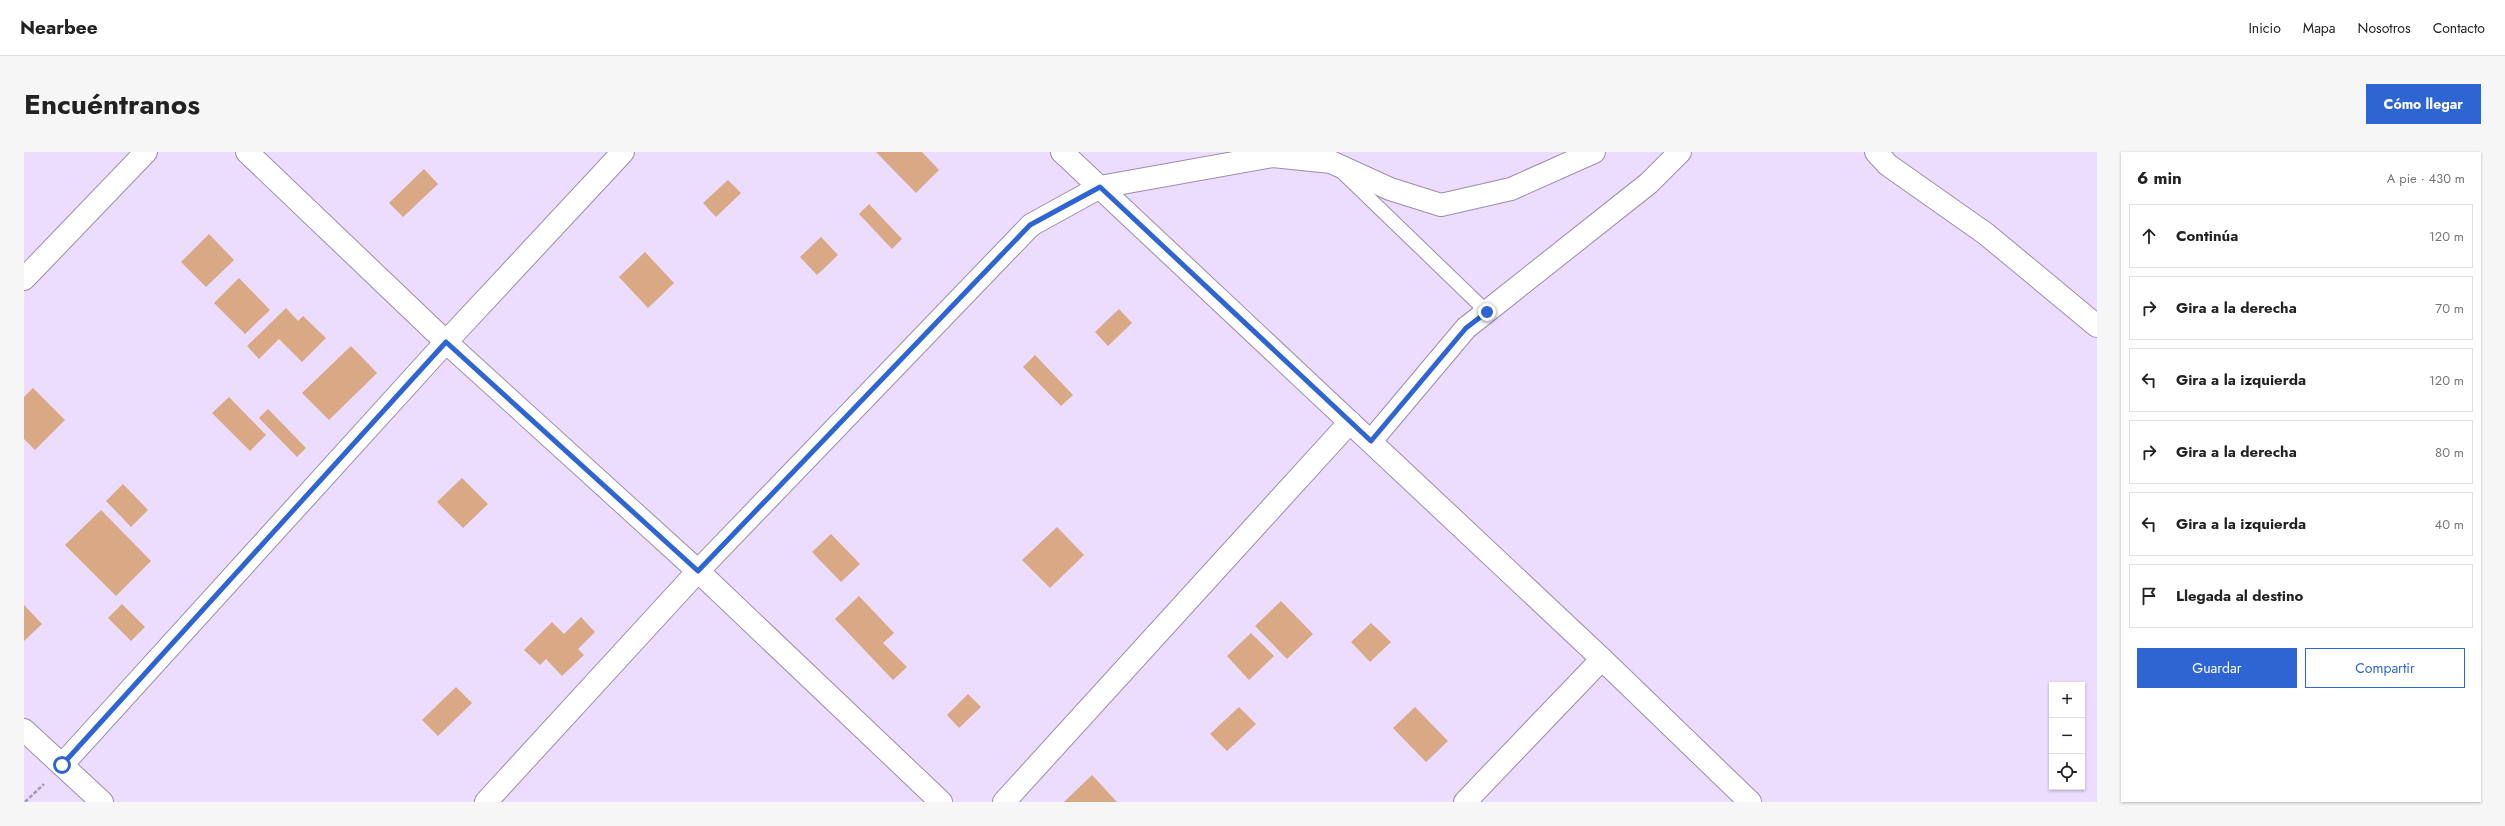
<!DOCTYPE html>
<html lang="es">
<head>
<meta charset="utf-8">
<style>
	body { margin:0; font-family:Jost,sans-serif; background:#f6f6f6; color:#222 }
	.controls { position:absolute; right:12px; bottom:12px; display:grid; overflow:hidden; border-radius:0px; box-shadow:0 1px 3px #0004 }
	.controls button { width:36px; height:36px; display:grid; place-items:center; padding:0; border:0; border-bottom:1px solid #e0e0e0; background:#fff; color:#222; font:20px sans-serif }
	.stop { position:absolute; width:12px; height:12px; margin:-9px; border:3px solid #2e65d3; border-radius:50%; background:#fff }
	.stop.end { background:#2e65d3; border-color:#fff; box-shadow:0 1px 4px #0008 }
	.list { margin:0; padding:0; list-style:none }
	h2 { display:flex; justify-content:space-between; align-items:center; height:52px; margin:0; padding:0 16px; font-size:17px }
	h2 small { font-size:13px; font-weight:400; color:#767676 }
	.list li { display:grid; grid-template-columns:26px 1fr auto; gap:12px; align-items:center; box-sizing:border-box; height:64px; margin:0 8px 8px; padding:0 8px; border:1px solid #e0e0e0; border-radius:0px }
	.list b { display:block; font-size:15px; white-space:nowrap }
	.list em { font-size:13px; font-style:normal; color:#767676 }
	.actions { display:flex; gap:8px; padding:12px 16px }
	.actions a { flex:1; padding:9px 0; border:1px solid #2e65d3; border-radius:0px; text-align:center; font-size:14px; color:#2e65d3 }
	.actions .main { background:#2e65d3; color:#fff }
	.icon { flex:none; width:22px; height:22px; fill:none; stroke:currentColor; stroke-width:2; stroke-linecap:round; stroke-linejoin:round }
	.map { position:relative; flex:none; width:2073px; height:650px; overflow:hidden; border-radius:0px }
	header { display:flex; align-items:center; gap:24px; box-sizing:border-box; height:56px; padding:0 20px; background:#fff; border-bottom:1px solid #e0e0e0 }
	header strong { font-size:19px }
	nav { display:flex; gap:22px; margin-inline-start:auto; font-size:14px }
	.intro { display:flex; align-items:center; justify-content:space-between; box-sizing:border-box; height:96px; padding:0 24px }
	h1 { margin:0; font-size:28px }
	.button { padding:10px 18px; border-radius:0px; background:#2e65d3; color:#fff; font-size:14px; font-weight:700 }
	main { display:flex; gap:24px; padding:0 24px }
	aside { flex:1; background:#fff; border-radius:0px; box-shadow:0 1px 3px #0004 }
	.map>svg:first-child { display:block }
	.building { fill:#d9a884 }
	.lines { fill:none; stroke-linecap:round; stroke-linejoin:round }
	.service-casing { stroke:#9c8dac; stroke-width:15 }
	.minor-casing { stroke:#9c8dac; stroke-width:24 }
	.path { stroke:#a69ab3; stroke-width:2.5; stroke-dasharray:4 2; stroke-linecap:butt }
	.service { stroke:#fff; stroke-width:13 }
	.minor { stroke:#fff; stroke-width:22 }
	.route { stroke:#2e65d3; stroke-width:5 }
</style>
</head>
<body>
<header>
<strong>Nearbee</strong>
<nav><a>Inicio</a><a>Mapa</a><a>Nosotros</a><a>Contacto</a></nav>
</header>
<div class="intro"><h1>Encuéntranos</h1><a class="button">Cómo llegar</a></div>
<main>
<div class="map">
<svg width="2073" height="650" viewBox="0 0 2073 650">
	<rect width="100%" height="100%" fill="#ecdcfd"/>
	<g class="building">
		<polygon points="852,0 898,0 915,18 892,41"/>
		<polygon points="400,17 414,32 379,65 365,51"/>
		<polygon points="704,28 717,41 692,65 679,51"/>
		<polygon points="845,52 878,87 868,97 835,62"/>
		<polygon points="185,82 210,108 182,135 157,110"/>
		<polygon points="797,85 814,103 793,123 776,105"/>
		<polygon points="621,100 650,131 624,156 595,125"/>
		<polygon points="215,126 246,158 221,182 190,151"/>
		<polygon points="262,156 274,169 279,164 302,186 278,210 255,187 235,207 223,194"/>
		<polygon points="1095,157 1108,171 1084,194 1071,180"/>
		<polygon points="327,194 353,221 305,268 278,241"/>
		<polygon points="1011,203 1049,243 1037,254 999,215"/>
		<polygon points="9,236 41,268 11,298 0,287 0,245"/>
		<polygon points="205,245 242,283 226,299 188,261"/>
		<polygon points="244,257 282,296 273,305 235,266"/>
		<polygon points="438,326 464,352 439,376 413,350"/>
		<polygon points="99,332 124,358 107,375 82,349"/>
		<polygon points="77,358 127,409 92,444 41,393"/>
		<polygon points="1033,375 1060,403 1026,436 998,408"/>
		<polygon points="807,382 836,412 817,430 788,400"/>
		<polygon points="835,444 870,481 859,491 883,515 869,528 811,467"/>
		<polygon points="1257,449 1289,482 1263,507 1231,474"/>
		<polygon points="98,452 121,475 107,489 84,466"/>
		<polygon points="0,453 18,472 0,489"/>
		<polygon points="557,465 571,480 554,497 560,503 538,524 522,507 516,513 500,498 528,470 540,482"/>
		<polygon points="1347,471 1367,490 1346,510 1327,490"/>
		<polygon points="1227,481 1250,504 1225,528 1203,504"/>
		<polygon points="432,535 448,551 414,584 398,568"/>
		<polygon points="944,542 957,555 935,576 923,563"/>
		<polygon points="1215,555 1232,572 1203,599 1186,582"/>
		<polygon points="1391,555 1424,589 1402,610 1369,576"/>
		<polygon points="1068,623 1093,650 1040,650"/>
	</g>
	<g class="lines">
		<g class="service-casing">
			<polyline id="service" points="1318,20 1463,160"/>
		</g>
		<g class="minor-casing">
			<g id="minor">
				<polyline points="223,0 422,190 674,419 917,650"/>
				<polyline points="1038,0 1578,507 1726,650"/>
				<polyline points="1852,0 1864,13 1962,82 2073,174"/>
				<polyline points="0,127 122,0"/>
				<polyline points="1347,289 1442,176 1625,31 1656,0"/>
				<polyline points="0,578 78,650"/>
				<polyline points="38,613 422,190 599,0"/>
				<polyline points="462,650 674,419 1007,73 1076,35 1249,4 1307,10 1366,37 1417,53 1487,37 1570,0"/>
				<polyline points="980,650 1326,270"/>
				<polyline points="1441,650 1578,507"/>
			</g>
		</g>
		<polyline class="path" points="1,650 20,632"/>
		<use href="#service" class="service"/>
		<use href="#minor" class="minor"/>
	</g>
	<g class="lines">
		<polyline class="route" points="38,613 422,190 674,419 1006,73 1076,35 1347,289 1442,176 1463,160"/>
	</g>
</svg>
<div class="controls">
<button>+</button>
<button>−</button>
<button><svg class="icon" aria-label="locate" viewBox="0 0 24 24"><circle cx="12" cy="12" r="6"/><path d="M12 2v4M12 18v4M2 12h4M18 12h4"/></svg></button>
</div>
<div class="stop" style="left:38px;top:613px"></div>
<div class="stop end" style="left:1463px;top:160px"></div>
</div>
<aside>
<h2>6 min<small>A pie · 430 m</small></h2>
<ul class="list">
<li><svg class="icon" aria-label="ahead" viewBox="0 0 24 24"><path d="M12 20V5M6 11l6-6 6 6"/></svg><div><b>Continúa</b></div><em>120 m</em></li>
<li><svg class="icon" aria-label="right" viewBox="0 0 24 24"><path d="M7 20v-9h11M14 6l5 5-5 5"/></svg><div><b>Gira a la derecha</b></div><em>70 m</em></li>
<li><svg class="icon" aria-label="left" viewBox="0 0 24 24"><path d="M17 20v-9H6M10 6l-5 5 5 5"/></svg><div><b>Gira a la izquierda</b></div><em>120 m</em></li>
<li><svg class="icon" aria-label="right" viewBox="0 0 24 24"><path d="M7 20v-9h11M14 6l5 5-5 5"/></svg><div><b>Gira a la derecha</b></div><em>80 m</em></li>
<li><svg class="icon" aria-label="left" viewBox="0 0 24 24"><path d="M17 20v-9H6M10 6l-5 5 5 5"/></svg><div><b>Gira a la izquierda</b></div><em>40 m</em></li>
<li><svg class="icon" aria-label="arrive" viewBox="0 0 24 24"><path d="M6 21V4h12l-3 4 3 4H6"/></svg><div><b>Llegada al destino</b></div></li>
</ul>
<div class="actions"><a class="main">Guardar</a><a>Compartir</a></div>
</aside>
</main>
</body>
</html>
